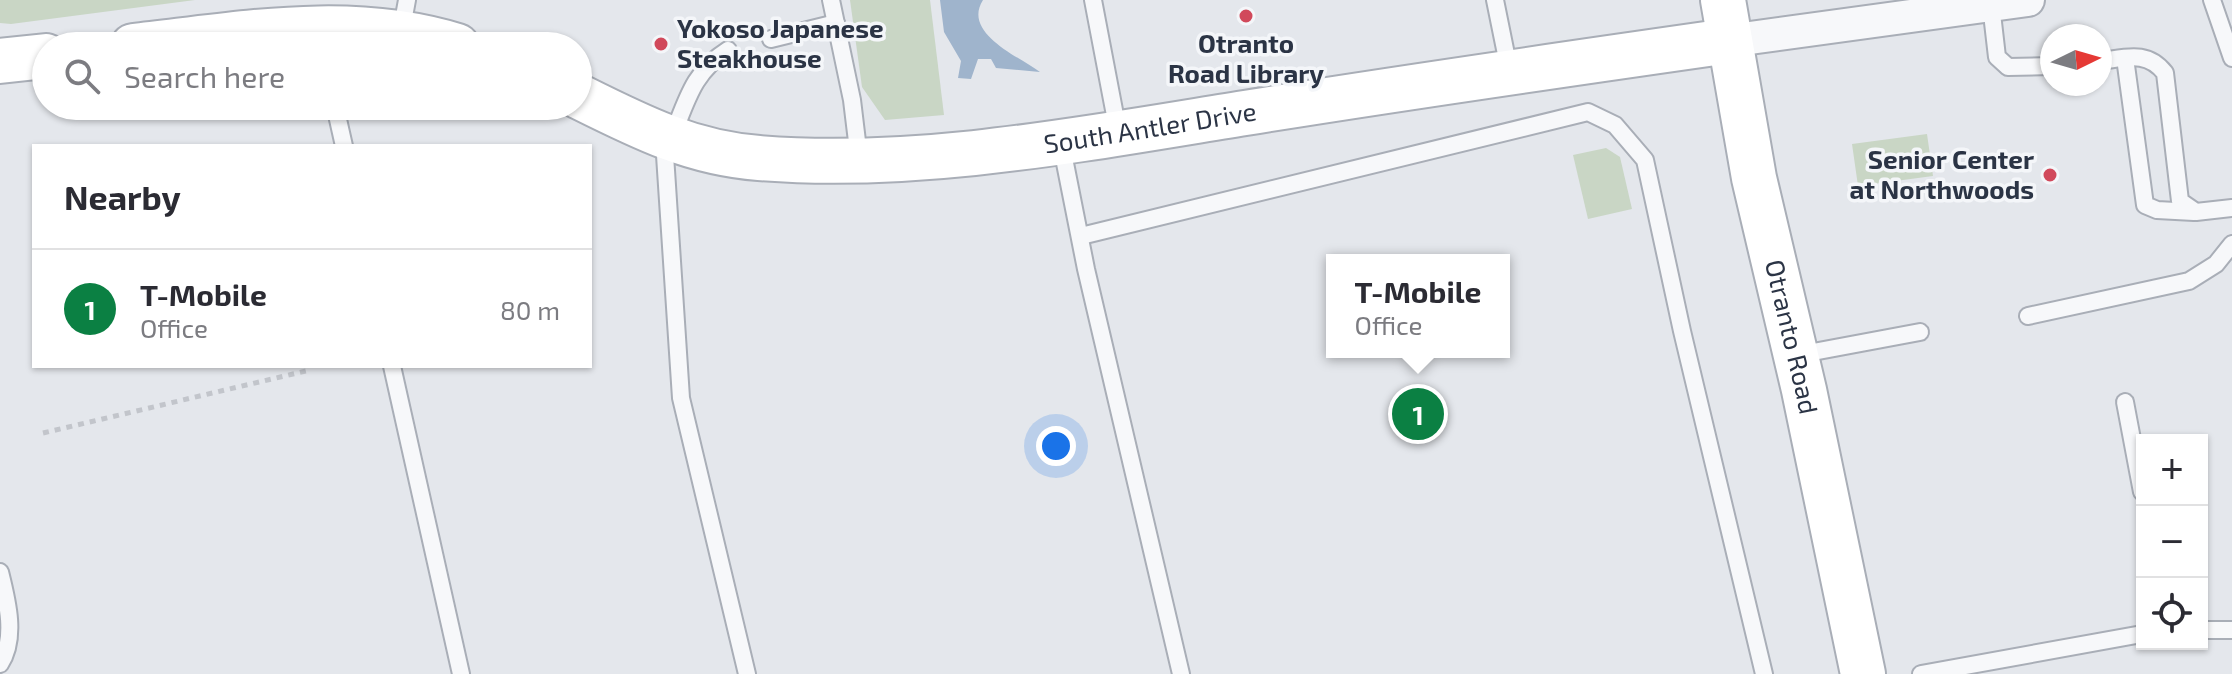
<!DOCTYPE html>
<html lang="en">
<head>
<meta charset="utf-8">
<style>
	body { margin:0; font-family:"Exo 2",sans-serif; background:#f7f7f7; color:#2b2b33 }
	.controls { position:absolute; right:24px; bottom:24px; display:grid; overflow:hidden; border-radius:0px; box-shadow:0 2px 6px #0004 }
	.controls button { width:72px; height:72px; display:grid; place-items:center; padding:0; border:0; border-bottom:2px solid #e1e1e2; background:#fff; color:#2b2b33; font:40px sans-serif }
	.compass { position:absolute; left:2040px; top:24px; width:72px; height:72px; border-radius:50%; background:#fff; box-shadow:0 2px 6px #0004; rotate:85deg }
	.you { position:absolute; left:1056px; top:446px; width:28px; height:28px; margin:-20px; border:6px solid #fff; border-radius:50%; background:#1a73e8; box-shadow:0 0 0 12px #1a73e833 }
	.badge { display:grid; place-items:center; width:52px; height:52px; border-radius:50%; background:#0b8043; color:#fff; font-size:26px; font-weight:700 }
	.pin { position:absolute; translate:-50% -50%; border:4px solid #fff; box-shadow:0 2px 8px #0006 }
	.popup { position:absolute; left:1326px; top:254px; width:184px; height:104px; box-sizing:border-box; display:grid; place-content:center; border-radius:0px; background:#fff; filter:drop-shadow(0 2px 6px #0005); font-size:26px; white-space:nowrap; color:#7c7c81 }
	.popup b { font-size:30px; color:#2b2b33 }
	.popup::after { content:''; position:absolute; left:50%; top:100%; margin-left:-16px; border:16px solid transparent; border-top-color:#fff }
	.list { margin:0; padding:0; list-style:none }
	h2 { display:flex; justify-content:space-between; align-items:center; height:104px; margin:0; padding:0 32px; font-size:34px }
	h2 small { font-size:26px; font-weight:400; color:#7c7c81 }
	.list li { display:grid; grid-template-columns:52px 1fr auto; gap:24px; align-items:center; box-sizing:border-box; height:120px; padding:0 32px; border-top:2px solid #e1e1e2 }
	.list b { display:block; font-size:30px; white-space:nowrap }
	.list p { margin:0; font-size:26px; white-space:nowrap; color:#7c7c81 }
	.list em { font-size:26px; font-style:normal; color:#7c7c81 }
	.icon { flex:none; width:44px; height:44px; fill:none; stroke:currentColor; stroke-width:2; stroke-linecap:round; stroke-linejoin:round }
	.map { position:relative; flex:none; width:2232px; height:674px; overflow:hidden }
	.search { position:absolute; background:#fff; box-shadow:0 2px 6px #0004; left:32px; top:32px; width:560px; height:88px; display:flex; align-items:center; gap:20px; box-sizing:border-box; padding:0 28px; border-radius:44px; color:#7c7c81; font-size:30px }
	.panel { position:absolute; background:#fff; box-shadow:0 2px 6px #0004; left:32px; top:144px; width:560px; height:224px; border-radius:0px }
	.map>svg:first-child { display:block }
	.green { fill:#c9d6c5 }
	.water { fill:#9fb4cc }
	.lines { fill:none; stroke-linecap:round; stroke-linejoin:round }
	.lane-casing { stroke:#a9aeb7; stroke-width:20 }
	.street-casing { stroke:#a9aeb7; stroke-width:36 }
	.secondary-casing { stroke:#a9aeb7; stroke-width:48 }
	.path { stroke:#c2c5cb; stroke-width:5; stroke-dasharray:6 6; stroke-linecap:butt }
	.lane { stroke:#f7f8fa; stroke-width:16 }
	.street { stroke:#f7f8fa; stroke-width:32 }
	.secondary { stroke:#fff; stroke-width:44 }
	.poi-dot { fill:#d1495b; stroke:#f4f6f9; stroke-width:3 }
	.labels { text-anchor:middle; stroke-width:7; stroke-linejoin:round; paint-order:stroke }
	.poi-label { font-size:26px; font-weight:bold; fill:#2b3445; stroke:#f4f6f9; text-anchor:start }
	.street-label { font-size:26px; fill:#2b3445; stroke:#f4f6f9 }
</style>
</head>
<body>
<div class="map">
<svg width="2232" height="674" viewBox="0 0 2232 674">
	<rect width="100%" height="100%" fill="#e4e7ec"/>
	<g class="green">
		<polygon points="0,0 195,0 11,24 0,23"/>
		<polygon points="850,0 930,0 944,115 885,120 862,87"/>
		<polygon points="1927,134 1933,176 1858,186 1852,144"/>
		<polygon points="1606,148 1620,157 1632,209 1588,219 1573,155"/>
	</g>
	<path class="water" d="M 940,0 L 983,0 C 962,33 1018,56 1040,72 L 996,68 L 991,59 L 978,59 L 971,79 L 958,78 L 961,61 L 944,32 Z"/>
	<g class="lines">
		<g class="lane-casing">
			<g id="lane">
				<polyline points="831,0 852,100 859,158"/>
				<polyline points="1093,0 1118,131"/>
				<polyline points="1495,0 1509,69"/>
				<polyline points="2212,0 2232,58"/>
				<polyline points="1991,5 1997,57 2008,67 2052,66"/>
				<polyline points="401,33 407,0"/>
				<polyline points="771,39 836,23"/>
				<polyline points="2125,58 2145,205 2157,210 2194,212"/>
				<path d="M 2100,61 C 2126,58 2147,50 2165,73 L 2180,201 L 2196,212 L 2232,208"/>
				<polyline points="335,106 344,146"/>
				<path d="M 672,137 C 687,100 693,72 728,50"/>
				<polyline points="664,140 681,398 747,674"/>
				<polyline points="1061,143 1086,269 1181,674"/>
				<polyline points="1081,236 1588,112 1615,125 1645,160 1682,331 1764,674"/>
				<polyline points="2028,316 2189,281 2216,264 2232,244"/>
				<polyline points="1797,355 1920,332"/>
				<polyline points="392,366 461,674"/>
				<polyline points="2125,402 2142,492"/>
				<path d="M 0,572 C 7,600 17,638 0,664"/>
				<polyline points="2202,630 2232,630"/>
				<polyline points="1921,674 2142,634"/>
			</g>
		</g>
		<g class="street-casing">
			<polyline id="street" points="1728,41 2028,0"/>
		</g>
		<g class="secondary-casing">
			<g id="secondary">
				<path id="s1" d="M 1723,0 L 1754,178 L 1804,390 L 1863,674"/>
				<path d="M 133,46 C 241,34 351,13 457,46"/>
				<polyline points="0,61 46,56"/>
				<path id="s2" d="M 578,96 C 638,126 691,153 759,158 C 919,171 1088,138 1245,113 C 1405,87 1567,64 1728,41"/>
			</g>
		</g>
		<polyline class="path" points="43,433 310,370"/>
		<use href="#lane" class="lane"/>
		<use href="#street" class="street"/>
		<use href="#secondary" class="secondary"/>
	</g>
	<g class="poi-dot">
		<circle cx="1246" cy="16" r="8"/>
		<circle cx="661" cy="44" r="8"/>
		<circle cx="2050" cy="175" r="8"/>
	</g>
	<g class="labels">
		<g class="poi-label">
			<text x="677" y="38">Yokoso Japanese<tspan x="677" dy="30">Steakhouse</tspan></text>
			<text x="1246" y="53" text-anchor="middle">Otranto<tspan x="1246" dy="30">Road Library</tspan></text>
			<text x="2034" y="169" text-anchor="end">Senior Center<tspan x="2034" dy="30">at Northwoods</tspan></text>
		</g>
		<g class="street-label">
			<text dy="9" stroke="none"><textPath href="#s2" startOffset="586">South Antler Drive</textPath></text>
			<text dy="9" stroke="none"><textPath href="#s1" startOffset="344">Otranto Road</textPath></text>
		</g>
	</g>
</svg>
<div class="controls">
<button>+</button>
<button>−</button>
<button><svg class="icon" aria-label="locate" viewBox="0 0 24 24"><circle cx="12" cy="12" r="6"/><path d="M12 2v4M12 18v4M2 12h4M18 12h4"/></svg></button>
</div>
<svg class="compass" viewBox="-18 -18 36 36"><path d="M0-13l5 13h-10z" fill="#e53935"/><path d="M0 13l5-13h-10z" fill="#7c7c81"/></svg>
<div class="you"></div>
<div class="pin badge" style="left:1418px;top:414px">1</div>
<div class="popup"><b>T-Mobile</b>Office</div>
<div class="search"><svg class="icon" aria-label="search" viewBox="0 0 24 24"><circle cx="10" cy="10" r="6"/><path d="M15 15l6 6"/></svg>Search here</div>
<section class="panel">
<h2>Nearby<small></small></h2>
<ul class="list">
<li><span class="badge">1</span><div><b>T-Mobile</b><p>Office</p></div><em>80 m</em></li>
</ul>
</section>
</div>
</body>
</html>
